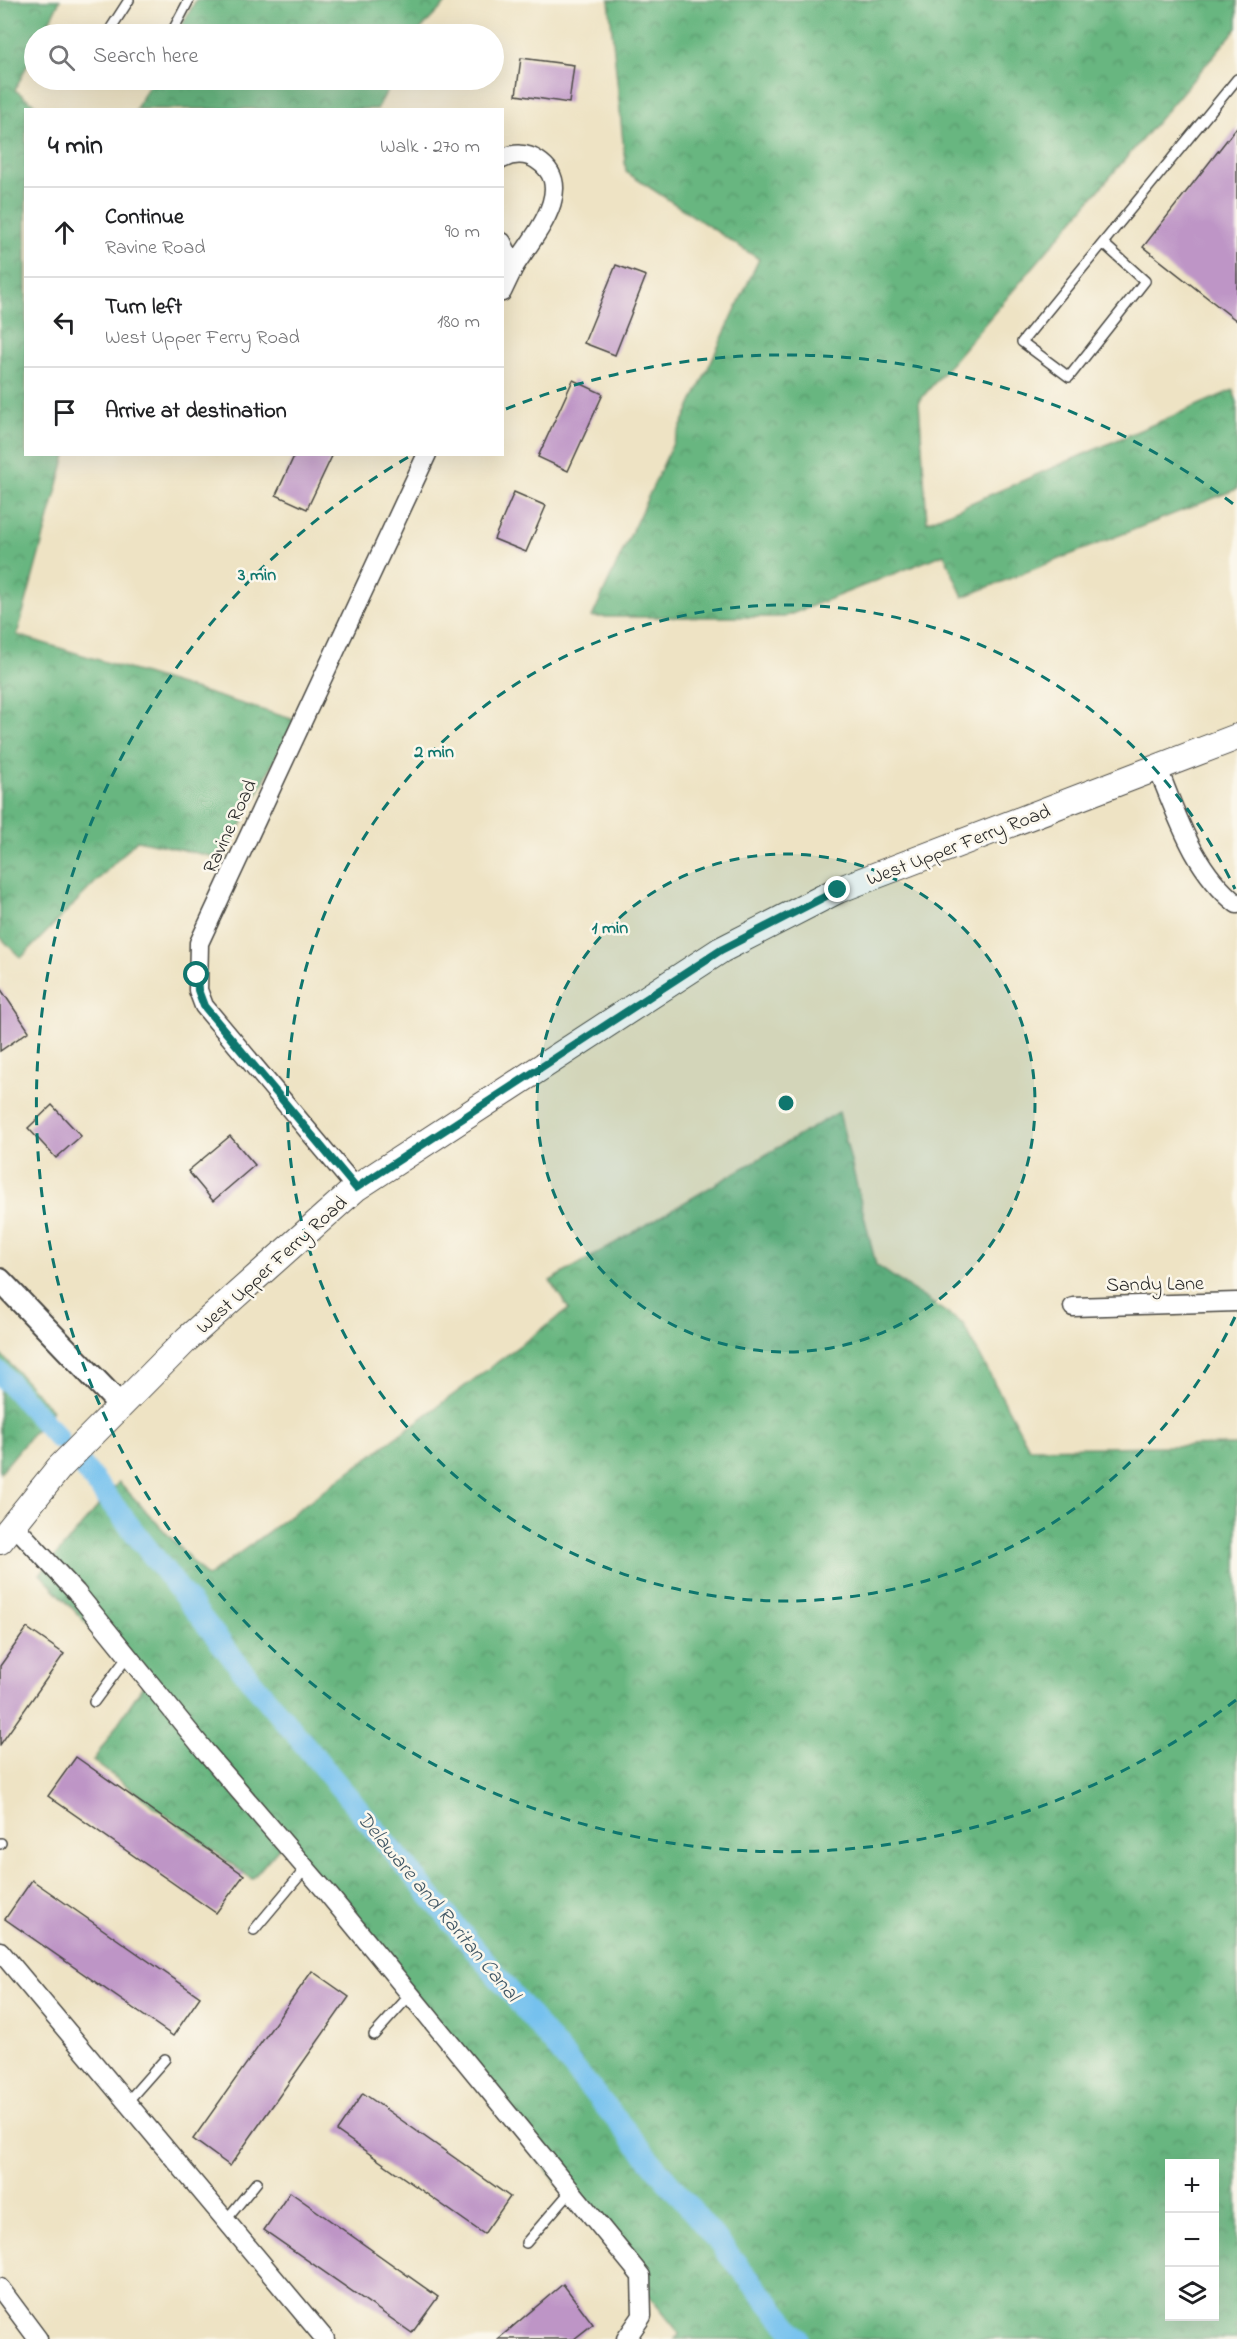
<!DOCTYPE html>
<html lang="en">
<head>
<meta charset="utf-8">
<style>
	body { margin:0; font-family:"Indie Flower",sans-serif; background:#f6f6f6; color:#202124 }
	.controls { position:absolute; right:18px; bottom:18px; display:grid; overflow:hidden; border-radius:0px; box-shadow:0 6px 24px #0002 }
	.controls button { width:54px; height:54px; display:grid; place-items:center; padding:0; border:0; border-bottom:2px solid #e0e0e0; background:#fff; color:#202124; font:30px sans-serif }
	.stop { position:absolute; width:18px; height:18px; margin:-14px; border:4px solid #0f766e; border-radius:50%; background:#fff }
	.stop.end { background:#0f766e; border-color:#fff; box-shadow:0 2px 6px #0008 }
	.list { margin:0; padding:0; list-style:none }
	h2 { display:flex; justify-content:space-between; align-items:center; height:78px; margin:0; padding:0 24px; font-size:26px }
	h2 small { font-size:20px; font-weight:400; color:#757577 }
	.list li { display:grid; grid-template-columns:39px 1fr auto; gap:18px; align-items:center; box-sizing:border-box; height:90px; padding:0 24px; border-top:2px solid #e0e0e0 }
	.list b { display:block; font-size:22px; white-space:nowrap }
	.list p { margin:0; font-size:20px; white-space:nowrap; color:#757577 }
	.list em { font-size:20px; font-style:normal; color:#757577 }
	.icon { flex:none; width:33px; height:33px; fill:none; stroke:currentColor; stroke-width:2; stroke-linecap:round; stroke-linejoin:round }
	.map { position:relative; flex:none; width:1237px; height:2339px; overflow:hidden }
	.search { position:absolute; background:#fff; box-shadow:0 6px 24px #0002; left:24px; top:24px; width:480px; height:66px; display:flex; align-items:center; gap:15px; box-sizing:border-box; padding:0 21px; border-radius:33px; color:#757577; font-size:22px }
	.panel { position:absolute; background:#fff; box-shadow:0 6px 24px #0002; left:24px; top:108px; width:480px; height:348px; border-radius:0px }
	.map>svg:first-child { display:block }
	.forest { fill:url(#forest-crowns); stroke:#4a7056; stroke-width:1.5; fill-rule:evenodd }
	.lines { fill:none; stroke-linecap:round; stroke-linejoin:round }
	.canal { stroke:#74c1ee; stroke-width:22 }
	.building { fill:#be95c6 }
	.service-casing { stroke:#484742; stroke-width:12 }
	.minor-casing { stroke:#484742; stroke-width:21 }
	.tertiary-casing { stroke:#484742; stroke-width:26 }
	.secondary-casing { stroke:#484742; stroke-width:28 }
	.service { stroke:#fff; stroke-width:9 }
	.minor { stroke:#fff; stroke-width:18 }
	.tertiary { stroke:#fff; stroke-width:22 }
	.secondary { stroke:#fff; stroke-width:26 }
	.route { stroke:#0f766e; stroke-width:8 }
	.ring { fill:none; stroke:#0f766e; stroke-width:3; stroke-dasharray:10 8 }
	.labels { text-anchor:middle; stroke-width:5; stroke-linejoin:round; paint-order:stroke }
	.street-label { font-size:20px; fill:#2b2b2b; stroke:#fbf7ec }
	.water-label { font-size:21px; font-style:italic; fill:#415866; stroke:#fbf7ec }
	.centre { fill:#0f766e; stroke:#fbf7ec; stroke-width:3 }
	.ring-label { font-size:18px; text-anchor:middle; font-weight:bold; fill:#0f766e; stroke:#fbf7ec; stroke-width:5; stroke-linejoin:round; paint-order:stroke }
</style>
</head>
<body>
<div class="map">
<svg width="1237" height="2339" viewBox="0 0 1237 2339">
	<defs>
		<pattern id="forest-crowns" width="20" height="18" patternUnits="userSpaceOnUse" patternTransform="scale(1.5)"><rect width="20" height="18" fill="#68b680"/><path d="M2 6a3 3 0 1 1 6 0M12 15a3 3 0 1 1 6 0" fill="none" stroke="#569469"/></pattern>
	</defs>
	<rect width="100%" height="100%" fill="#fbf7ec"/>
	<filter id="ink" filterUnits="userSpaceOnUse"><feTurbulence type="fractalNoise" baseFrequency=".0167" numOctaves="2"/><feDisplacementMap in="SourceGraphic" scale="12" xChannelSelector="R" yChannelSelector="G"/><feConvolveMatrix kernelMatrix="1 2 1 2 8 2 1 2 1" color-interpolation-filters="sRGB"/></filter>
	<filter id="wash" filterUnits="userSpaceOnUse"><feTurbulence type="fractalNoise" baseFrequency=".008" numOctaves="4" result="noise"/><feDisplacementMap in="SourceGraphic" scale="24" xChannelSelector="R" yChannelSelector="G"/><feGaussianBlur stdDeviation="1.35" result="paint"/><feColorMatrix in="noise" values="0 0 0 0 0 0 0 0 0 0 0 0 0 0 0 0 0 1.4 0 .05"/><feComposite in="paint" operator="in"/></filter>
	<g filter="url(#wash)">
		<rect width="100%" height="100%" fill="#eee3c4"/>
		<g class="forest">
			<polygon points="0,0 60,0 43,34 34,34 34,51 15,90 41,109 26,110 26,454 66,455 17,635 295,720 224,859 137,840 21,958 0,937"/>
			<polygon points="196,0 449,0 416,34 177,34"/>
			<polygon points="609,0 1237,0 1237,28 919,401 927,522 1233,390 1237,402 1237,489 963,597 944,554 784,617 592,617 759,259 626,172"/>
			<polygon points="152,80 393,80 377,109 136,109"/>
			<path d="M 839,1112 L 876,1265 L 963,1324 L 1029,1448 L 1237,1445 L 1237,2339 L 675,2339 L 680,2334 L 282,1844 L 252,1879 L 93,1761 L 144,1684 L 40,1574 L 119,1482 L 207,1577 L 569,1309 L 550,1281 ZM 1170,2164 L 1214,2164 L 1214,2316 L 1170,2316 Z"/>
			<polygon points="0,1353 52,1410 0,1473"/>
		</g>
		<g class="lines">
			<g class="canal">
				<polyline points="0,1373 58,1438"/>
				<polyline points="85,1469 239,1666 799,2339"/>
			</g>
		</g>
		<g id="blocks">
			<g class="building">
				<polygon points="521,58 574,65 569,103 516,95"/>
				<polygon points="1237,127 1237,321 1143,247"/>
				<polygon points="616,265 646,276 615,355 584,343"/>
				<polygon points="573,380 603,394 568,471 538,457"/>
				<polygon points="295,454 333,454 307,509 276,495"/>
				<polygon points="514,492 546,506 526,552 494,539"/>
				<polygon points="0,988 29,1031 0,1051"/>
				<polygon points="52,1105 81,1136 56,1158 28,1128"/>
				<polygon points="230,1136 255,1165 213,1201 188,1171"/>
				<polygon points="27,1628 64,1654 0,1745 0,1666"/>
				<polygon points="76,1757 244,1875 216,1913 48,1796"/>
				<polygon points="32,1880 200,1997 173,2036 5,1919"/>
				<polygon points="312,1971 349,1997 230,2166 193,2139"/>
				<polygon points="363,2093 510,2197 484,2234 337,2131"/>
				<polygon points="290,2192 438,2297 412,2333 264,2230"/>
				<polygon points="563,2284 593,2324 574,2339 498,2339"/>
			</g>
		</g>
	</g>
	<g filter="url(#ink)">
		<use href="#blocks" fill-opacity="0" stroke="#484742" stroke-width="1.5"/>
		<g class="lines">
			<g class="service-casing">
				<g id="service">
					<polyline points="110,34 111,28 129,0"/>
					<polyline points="171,34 189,0"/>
					<polyline points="1103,243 1145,281 1069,377 1022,342 1237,79"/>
					<polyline points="94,1702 128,1656"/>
					<polyline points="0,1844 1,1843"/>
					<polyline points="254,1930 306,1868"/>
					<polyline points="374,2035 410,1995"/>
					<polyline points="127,2102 165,2059"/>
					<polyline points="226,2220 257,2182"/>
					<polyline points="526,2243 570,2192"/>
				</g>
			</g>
			<g class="minor-casing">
				<g id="minor">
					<path d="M 502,159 C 513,153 527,153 537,160 C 579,187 532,238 514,267 L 502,242"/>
					<polyline points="502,292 514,267"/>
					<path d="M 1158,769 C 1178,818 1194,870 1237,904"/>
					<polyline points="356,1188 204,1006 198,990 199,943 427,454"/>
					<polyline points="1073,1307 1237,1302"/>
					<polyline points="13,1524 76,1592 205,1751 328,1894 641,2276 642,2316 626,2339"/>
					<polyline points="0,1951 325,2339"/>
					<polyline points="0,2288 38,2339"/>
				</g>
			</g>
			<g class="tertiary-casing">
				<polyline id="tertiary" points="0,1280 120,1405"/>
			</g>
			<g class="secondary-casing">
				<polyline id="secondary" points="0,1541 59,1468 187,1339 356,1188 721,950 838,890 1237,737"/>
			</g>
			<use href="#service" class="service"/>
			<use href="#minor" class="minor"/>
			<use href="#tertiary" class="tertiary"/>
			<use href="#secondary" class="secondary"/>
		</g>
	</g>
	<g class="lines" filter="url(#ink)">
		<polyline class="route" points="197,975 198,990 204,1006 356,1188 721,950 838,890"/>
	</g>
	<circle cx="786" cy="1103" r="249" fill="#0f766e" fill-opacity=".12"/>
	<g class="ring">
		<circle cx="786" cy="1103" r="249"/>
		<path d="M1235 1317A498 498 0 1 1 1235 889"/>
		<path d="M1236 1700A748 748 0 1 1 412 455M506 409A748 748 0 0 1 1236 506"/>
	</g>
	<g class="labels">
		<g class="street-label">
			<text transform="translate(229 826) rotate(-65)" y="7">Ravine Road</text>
			<text transform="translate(958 844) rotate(-21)" y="7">West Upper Ferry Road</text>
			<text transform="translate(271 1264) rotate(-42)" y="7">West Upper Ferry Road</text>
			<text transform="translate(1155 1283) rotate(-1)" y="7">Sandy Lane</text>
		</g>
		<g class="water-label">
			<text transform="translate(439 1906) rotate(50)" y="7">Delaware and Raritan Canal</text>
		</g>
	</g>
	<circle cx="786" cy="1103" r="9" class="centre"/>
	<g class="ring-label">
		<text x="257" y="580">3 min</text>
		<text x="434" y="757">2 min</text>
		<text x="610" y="933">1 min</text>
	</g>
</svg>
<div class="controls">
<button>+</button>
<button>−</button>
<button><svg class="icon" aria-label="layers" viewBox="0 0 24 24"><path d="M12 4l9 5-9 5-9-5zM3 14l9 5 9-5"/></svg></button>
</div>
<div class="stop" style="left:197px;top:975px"></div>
<div class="stop end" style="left:838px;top:890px"></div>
<div class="search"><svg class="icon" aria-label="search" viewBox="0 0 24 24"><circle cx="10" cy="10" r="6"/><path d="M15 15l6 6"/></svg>Search here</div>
<section class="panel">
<h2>4 min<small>Walk · 270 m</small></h2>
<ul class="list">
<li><svg class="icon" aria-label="ahead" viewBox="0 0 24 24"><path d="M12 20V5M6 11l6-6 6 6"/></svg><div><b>Continue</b><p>Ravine Road</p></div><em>90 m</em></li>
<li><svg class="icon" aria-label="left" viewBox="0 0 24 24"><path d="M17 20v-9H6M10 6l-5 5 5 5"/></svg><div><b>Turn left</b><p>West Upper Ferry Road</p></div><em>180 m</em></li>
<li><svg class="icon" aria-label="arrive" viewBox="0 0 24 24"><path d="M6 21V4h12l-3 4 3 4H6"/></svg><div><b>Arrive at destination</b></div></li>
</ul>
</section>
</div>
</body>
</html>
